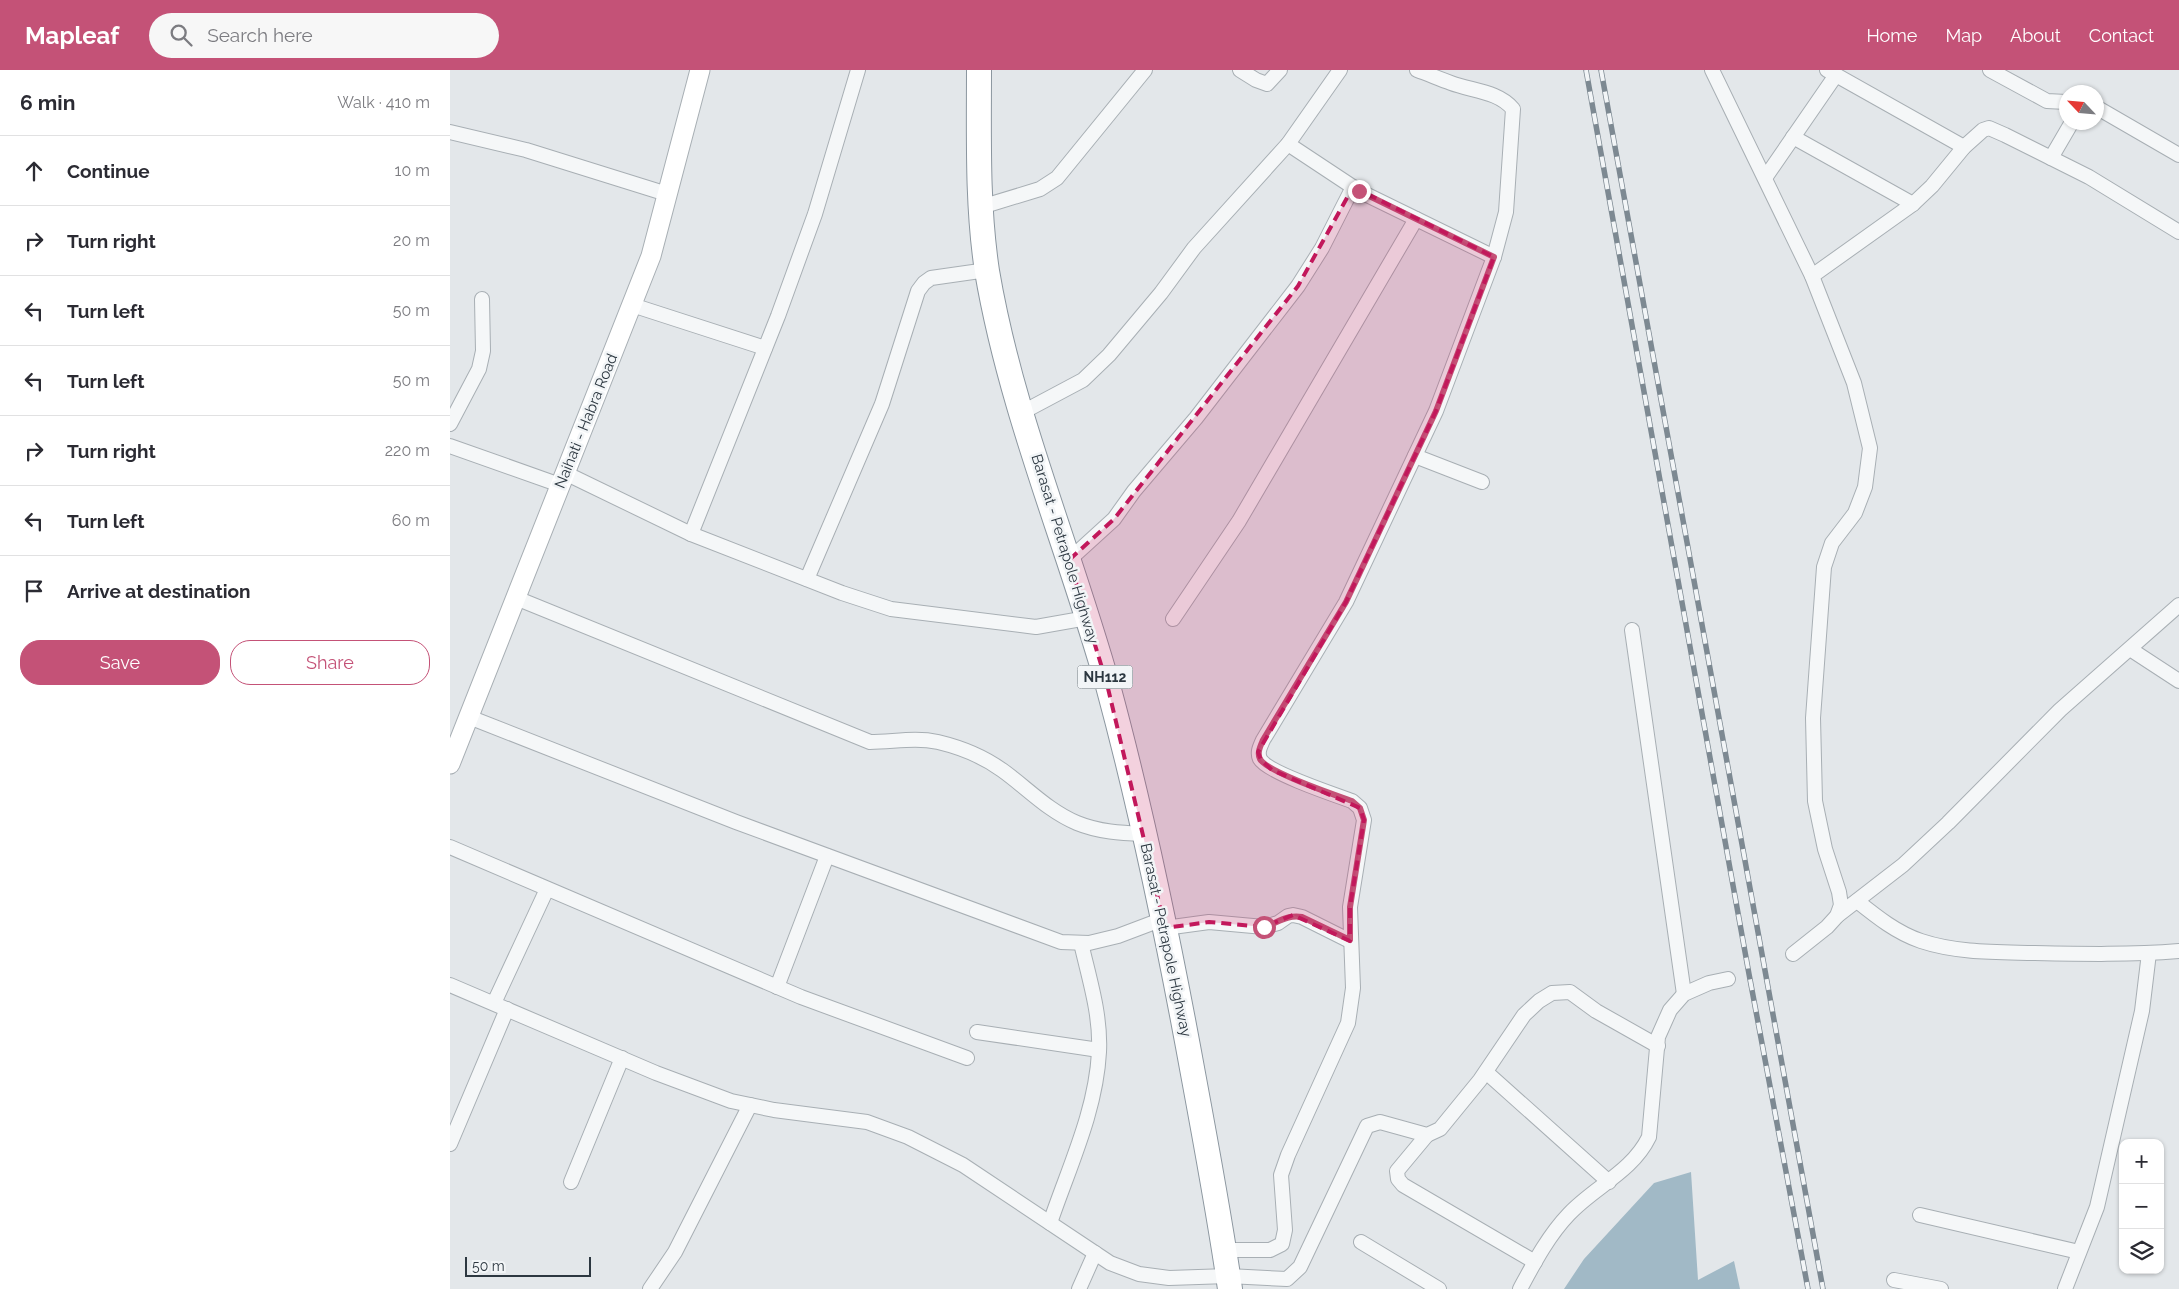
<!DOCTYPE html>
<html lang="en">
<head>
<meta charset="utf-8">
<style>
	body { margin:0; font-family:Raleway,sans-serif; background:#f7f7f7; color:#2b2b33 }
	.controls { position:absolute; right:15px; bottom:15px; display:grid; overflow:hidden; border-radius:10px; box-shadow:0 1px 4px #0004 }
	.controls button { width:45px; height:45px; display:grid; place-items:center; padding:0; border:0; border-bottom:1px solid #e1e1e2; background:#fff; color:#2b2b33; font:25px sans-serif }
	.compass { position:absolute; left:1609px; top:15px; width:45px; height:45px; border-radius:50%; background:#fff; box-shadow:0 1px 4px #0004; rotate:296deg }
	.scale { position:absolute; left:15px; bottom:12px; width:126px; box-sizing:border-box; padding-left:5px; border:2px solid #2c3740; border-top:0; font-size:14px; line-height:18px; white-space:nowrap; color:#2c3740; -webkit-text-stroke:4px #f2f5f7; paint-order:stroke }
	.stop { position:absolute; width:15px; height:15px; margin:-11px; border:4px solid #c45277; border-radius:50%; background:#fff }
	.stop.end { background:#c45277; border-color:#fff; box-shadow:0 1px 5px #0008 }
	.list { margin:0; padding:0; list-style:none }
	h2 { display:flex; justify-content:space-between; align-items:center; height:65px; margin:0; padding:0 20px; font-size:21px }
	h2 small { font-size:16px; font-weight:400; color:#7c7c81 }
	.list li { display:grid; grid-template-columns:32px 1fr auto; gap:15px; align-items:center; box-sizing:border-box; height:70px; padding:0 20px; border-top:1px solid #e1e1e2 }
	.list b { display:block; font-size:19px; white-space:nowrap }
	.list em { font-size:16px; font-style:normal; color:#7c7c81 }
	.actions { display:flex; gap:10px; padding:15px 20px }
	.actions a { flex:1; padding:11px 0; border:1px solid #c45277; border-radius:20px; text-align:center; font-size:18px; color:#c45277 }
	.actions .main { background:#c45277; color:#fff }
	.icon { flex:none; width:28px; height:28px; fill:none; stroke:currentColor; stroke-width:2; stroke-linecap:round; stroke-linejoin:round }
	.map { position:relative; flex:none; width:1729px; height:1219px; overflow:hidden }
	header { display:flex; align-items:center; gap:30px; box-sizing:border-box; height:70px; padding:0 25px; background:#c45277; color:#fff }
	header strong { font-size:24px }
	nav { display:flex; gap:28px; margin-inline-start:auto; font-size:18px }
	.search { width:350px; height:45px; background:#f7f7f7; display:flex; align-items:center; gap:12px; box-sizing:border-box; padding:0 18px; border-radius:28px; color:#7c7c81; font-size:19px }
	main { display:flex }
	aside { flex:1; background:#fff }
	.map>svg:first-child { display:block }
	.water { fill:#a1b9c6 }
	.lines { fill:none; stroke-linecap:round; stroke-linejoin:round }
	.street-casing { stroke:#a8afb4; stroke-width:16 }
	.secondary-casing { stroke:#a8afb4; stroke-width:21 }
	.highway-casing { stroke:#8b969f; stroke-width:26 }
	.street { stroke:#f5f7f8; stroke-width:14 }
	.secondary { stroke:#fff; stroke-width:19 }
	.highway { stroke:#fff; stroke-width:24 }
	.rail-casing { stroke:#7d8992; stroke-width:5.5 }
	.rail { stroke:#f2f5f7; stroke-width:4; stroke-dasharray:11; stroke-linecap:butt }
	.route { stroke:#c45277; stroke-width:6 }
	.marked { fill:#c2185b; fill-opacity:0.2; stroke:#c2185b; stroke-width:4; stroke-dasharray:10 6; stroke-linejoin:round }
	.labels { text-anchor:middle; stroke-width:5; stroke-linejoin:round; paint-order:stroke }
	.shield { fill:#f2f5f7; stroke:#677077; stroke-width:1 }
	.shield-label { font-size:14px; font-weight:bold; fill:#2c3740 }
	.street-label { font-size:15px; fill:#2c3740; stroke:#f2f5f7 }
</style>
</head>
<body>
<header>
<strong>Mapleaf</strong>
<div class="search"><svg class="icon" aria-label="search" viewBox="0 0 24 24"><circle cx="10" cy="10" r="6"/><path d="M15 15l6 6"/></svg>Search here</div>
<nav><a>Home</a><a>Map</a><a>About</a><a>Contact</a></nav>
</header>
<main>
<aside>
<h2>6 min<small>Walk · 410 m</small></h2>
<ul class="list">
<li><svg class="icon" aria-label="ahead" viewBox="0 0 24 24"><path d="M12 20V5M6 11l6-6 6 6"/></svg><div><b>Continue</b></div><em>10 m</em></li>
<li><svg class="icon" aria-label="right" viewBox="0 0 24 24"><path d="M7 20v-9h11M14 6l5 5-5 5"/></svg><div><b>Turn right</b></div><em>20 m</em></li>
<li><svg class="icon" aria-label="left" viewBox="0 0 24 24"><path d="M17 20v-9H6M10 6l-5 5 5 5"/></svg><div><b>Turn left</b></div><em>50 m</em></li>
<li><svg class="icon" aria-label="left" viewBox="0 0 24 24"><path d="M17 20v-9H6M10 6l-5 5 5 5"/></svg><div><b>Turn left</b></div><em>50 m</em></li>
<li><svg class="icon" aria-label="right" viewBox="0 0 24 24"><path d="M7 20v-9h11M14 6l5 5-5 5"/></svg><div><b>Turn right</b></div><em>220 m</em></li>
<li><svg class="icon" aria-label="left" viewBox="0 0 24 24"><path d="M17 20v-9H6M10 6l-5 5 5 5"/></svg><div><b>Turn left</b></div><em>60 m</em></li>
<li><svg class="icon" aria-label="arrive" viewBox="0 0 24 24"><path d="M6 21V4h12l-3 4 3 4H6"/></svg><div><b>Arrive at destination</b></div></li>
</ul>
<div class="actions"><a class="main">Save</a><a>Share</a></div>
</aside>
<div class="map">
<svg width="1729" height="1219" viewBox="0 0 1729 1219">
	<rect width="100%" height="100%" fill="#e3e7ea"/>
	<polygon class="water" points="1241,1102 1248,1210 1284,1191 1290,1219 1114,1219 1134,1189 1204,1113"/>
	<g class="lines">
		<g class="street-casing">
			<g id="street">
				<polyline points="790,0 806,10 817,14 830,0"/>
				<polyline points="1262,0 1362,206 1404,313 1420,378 1415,417 1405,443 1382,473 1374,497 1363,648 1365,731 1375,779 1389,822 1391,835 1387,846 1377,857 1343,884"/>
				<polyline points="1377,0 1514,77"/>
				<polyline points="1540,0 1597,31 1616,32"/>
				<polyline points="1646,37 1729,85"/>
				<polyline points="0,62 76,80 217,124"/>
				<polyline points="1343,67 1463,134"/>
				<polyline points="838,74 909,121 1044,187"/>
				<polyline points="1601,88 1622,52"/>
				<polyline points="1315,108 1386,5"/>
				<polyline points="531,137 590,119 607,108 695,0"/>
				<polyline points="1362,206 1463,134 1482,116 1514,77 1533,60 1539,58 1555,65 1639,107 1729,162"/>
				<polyline points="182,235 315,278"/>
				<polyline points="571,343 633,310 659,285 711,223 744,178 838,74 890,0"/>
				<polyline points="0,354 29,299 33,281 32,229"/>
				<polyline points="0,376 110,415"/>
				<polyline points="965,386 1032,412"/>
				<polyline points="115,403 241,464 392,523 441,539 586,557 637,548"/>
				<polyline points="241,464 328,246 365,144 408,0"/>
				<polyline points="619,490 664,449 684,421 746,348 848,216 872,178 903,117"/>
				<polyline points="357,509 432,334 468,221 474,213 481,208 537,200"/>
				<path d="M 66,528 L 420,672 C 443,672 465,667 488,672 C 509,677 534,687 552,700 C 576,717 598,741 627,753 C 649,762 671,763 694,764"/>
				<polyline points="723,549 789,451 966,149"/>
				<polyline points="1182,560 1234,924"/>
				<polyline points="1680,579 1729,611"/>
				<polyline points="19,647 286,752 611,872 639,873 668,866 713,849"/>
				<polyline points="0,777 351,927 517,988"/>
				<path d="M 1407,831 C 1427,847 1447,863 1471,871 C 1507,883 1547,882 1584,883 C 1633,884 1681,885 1729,881"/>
				<polyline points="1387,846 1453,795 1498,753 1610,640 1729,535"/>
				<polyline points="715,858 759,852 814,857 828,853 838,846 843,845 852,847 900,871"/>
				<polyline points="0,915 206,1003 281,1031 324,1040 417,1052 458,1067 513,1095 660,1193 689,1204 719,1208 778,1206 837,1209 850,1197 917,1056 930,1052 977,1065 990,1059 1030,1010 1074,945 1089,931 1102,923 1120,922 1146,941 1208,976"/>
				<polyline points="327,917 377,786"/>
				<polyline points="44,933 97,819"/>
				<polyline points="527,962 649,980"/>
				<polyline points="1036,1002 1159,1112"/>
				<polyline points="977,1065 947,1101 948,1109 953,1115 1085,1192"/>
				<polyline points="0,1074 57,939"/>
				<polyline points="121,1112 172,988"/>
				<polyline points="1470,1145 1629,1182"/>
				<path d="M 600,1153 C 619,1097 646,1041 649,982 C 651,945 639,908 631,873"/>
				<polyline points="911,1172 989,1219"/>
				<path d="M 774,1180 L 820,1180 L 832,1174 L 835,1160 L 831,1105 L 838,1085 L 898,953 L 903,918 L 900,837 L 914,750 L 910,738 L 902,731 C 885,725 817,702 810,689 C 807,682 810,677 813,670 L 896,532 L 986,341 L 1044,187 L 1056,142 L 1063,39 C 1048,21 1022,21 1001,13 C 990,9 978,4 967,0"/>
				<polyline points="1444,1210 1491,1219"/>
				<polyline points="200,1219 225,1182 300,1035"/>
				<polyline points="629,1219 645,1183"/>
				<path d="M 1070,1219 C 1084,1193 1098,1166 1119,1144 C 1144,1117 1182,1102 1199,1067 L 1208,967 L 1220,940 L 1234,924 L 1259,913 L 1278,909"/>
				<polyline points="1615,1219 1647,1137 1692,941 1699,883"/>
			</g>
		</g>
		<g class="secondary-casing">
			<polyline id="secondary" points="0,694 201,186 250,0"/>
		</g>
		<g class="highway-casing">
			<path id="highway" d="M 529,0 C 529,67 527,135 537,201 C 561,343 619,477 658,616 C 693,745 720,877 744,1009 C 757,1079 770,1149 780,1219"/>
		</g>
		<use href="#street" class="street"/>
		<use href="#secondary" class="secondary"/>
		<use href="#highway" class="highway"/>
		<g class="rail-casing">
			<g id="rail">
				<polyline points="1136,0 1299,904 1358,1219"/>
				<polyline points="1151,0 1373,1219"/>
			</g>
		</g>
		<use href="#rail" class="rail"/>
	</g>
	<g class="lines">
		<path class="route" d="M 814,857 C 827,853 838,844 852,847 L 900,870 L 900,837 L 914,750 L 910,738 L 902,731 C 885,725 817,702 810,689 C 807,683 810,677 813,670 L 896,532 L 986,341 L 1044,187 L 909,121"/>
	</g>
	<path class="marked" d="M 903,117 L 1044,187 L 986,341 L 896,532 L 808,682 L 811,690 L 822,700 L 910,738 L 914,750 L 900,837 L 900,871 L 843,845 L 814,857 L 759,852 L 715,858 L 657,614 L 619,490 L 664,449 L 848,216 Z"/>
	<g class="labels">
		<rect class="shield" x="627.5" y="595.5" width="55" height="23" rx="4"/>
		<g class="shield-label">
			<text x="655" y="612">NH112</text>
		</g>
		<g class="street-label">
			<text transform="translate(136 351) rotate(-68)" y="5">Naihati - Habra Road</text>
			<text transform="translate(615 479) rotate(73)" y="5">Barasat - Petrapole Highway</text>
			<text transform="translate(716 870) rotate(78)" y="5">Barasat - Petrapole Highway</text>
		</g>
	</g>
</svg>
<div class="controls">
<button>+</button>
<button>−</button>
<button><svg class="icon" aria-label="layers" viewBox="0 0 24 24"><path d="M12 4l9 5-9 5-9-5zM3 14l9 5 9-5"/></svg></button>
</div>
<svg class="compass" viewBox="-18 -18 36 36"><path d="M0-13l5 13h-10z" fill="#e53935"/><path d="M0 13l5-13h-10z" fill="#7c7c81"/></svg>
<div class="scale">50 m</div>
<div class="stop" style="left:814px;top:857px"></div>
<div class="stop end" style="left:909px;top:121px"></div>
</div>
</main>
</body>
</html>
